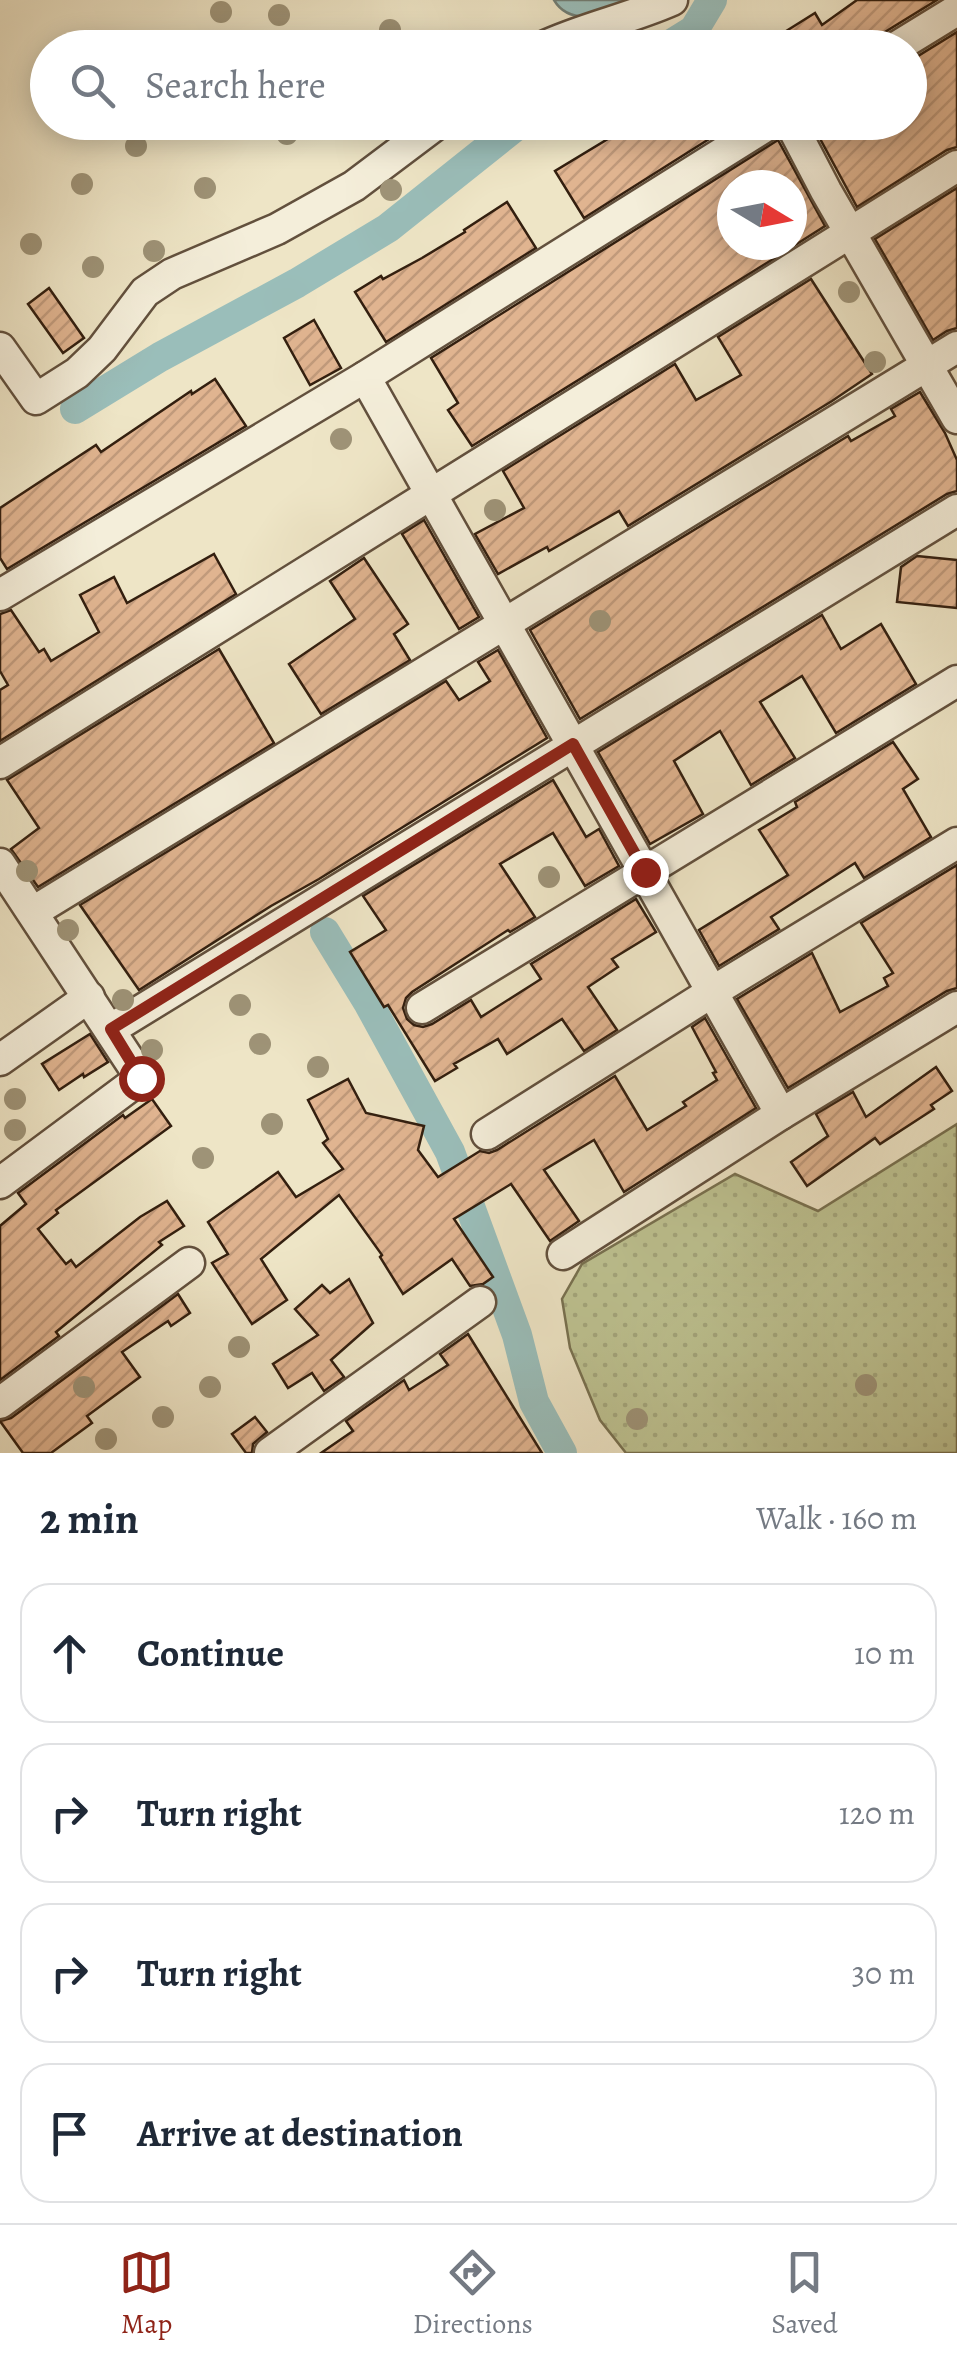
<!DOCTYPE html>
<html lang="en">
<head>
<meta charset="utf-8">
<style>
	body { margin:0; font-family:Alegreya,serif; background:#f6f6f7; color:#1f2937 }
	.compass { position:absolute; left:717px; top:170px; width:90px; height:90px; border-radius:50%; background:#fff; box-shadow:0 5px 25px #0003; rotate:100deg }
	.stop { position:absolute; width:30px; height:30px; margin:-22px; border:8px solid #8f2418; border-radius:50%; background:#fff }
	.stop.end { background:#8f2418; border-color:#fff; box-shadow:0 2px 10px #0008 }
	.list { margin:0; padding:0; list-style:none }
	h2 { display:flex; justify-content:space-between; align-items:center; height:130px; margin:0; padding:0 40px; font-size:42px }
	h2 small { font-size:32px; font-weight:400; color:#747a83 }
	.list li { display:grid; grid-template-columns:65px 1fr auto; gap:30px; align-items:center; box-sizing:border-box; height:140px; margin:0 20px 20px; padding:0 20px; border:2px solid #e0e1e3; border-radius:30px }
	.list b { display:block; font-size:38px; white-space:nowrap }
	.list em { font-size:32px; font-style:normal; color:#747a83 }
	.icon { flex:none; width:55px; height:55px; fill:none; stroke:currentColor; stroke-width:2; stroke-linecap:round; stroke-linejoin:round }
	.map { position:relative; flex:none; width:957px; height:1453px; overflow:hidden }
	.search { position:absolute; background:#fff; box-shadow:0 5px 25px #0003; left:30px; right:30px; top:30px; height:110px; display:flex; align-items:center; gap:25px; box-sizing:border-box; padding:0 35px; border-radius:55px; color:#747a83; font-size:38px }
	.sheet { height:770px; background:#fff }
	nav { display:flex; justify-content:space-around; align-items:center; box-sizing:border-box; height:140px; border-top:2px solid #e0e1e3; background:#fff; font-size:28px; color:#747a83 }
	nav a { display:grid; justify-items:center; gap:5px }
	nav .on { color:#8f2418 }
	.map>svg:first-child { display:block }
	.grass { fill:url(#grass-dots); stroke:#787150; stroke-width:2.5 }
	.water { fill:#9abeba; stroke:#717e76; stroke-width:2.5 }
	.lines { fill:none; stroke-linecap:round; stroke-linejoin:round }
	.canal { stroke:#9abeba; stroke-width:30 }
	.building { fill:url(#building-hatch); stroke:#331f0f; stroke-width:2.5 }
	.minor-casing { stroke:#62503d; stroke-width:35 }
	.minor { stroke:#f4eeda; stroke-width:30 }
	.tree { fill:#9e9377 }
	.route { stroke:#8f2418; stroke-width:12 }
</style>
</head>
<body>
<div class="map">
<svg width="957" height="1453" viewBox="0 0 957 1453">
	<defs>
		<pattern id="grass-dots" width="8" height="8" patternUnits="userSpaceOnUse" patternTransform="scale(2.5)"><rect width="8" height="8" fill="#bec392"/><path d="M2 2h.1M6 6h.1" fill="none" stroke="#a4a77d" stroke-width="1.8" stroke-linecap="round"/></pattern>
		<pattern id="building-hatch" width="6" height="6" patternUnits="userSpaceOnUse" patternTransform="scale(2.5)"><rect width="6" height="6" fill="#e0b490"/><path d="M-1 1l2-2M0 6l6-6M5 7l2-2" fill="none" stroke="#c19a7b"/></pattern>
	</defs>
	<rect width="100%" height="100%" fill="#eee5c6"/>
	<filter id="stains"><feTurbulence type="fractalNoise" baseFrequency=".002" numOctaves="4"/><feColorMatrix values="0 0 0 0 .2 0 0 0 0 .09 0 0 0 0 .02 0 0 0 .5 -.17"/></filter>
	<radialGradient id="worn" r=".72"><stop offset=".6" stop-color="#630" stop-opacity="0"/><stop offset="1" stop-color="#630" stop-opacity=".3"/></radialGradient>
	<polygon class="grass" points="957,1124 957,1453 626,1453 600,1420 570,1348 562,1299 582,1264 735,1174 818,1211"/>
	<path class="water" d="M 554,0 L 645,0 C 617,9 573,32 554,0 Z"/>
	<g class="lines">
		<g class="canal">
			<polyline points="665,48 694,30 712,0"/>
			<polyline points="75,409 160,357 297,283 388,228 521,122"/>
			<polyline points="325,932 369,1004 450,1152 517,1335 534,1402 562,1453"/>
		</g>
	</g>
	<g class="building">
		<polygon points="857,0 937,0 885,32 879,38 876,48 759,48 815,13 822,25"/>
		<polygon points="957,32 957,147 947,150 857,207 811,122 910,122 910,61"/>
		<polygon points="636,122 736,122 584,218 555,171"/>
		<polygon points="778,140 825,226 792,247 792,185 732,185 732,245 789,245 791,248 472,446 448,410 458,403 431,358"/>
		<polygon points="957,188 957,328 947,331 933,340 875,239"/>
		<polygon points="507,202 536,248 386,342 355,292 381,276 383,279 422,258 465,232 464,230"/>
		<polygon points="811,279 872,374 832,401 628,526 619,511 549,551 547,547 498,574 475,534 524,508 503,471 675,364 696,400 741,375 718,337"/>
		<polygon points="49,288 84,338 63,353 28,304"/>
		<polygon points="314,320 341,368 310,385 284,338"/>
		<polygon points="215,379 246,426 7,569 0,558 0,508 96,445 101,452 191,391 192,394"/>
		<polygon points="920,392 945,433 957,460 957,491 947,494 580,719 530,630 848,436 851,441 895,416 891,409"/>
		<polygon points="424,520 479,617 459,629 402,534"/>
		<polygon points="214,554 236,594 0,741 0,690 8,685 0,671 0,614 11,610 39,652 44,649 51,661 99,632 80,595 114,577 127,603"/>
		<polygon points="917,556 957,560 957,608 897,602 901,567"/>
		<polygon points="364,558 408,624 394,634 410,660 321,714 289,664 355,619 330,581"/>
		<polygon points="822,615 841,649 881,624 916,684 836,733 802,676 760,702 795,758 751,785 720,731 674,761 703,814 650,844 598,752"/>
		<polygon points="219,649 274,743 38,887 11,849 39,828 7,780"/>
		<polygon points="498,650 547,738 319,879 271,906 139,990 80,905 446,681 459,700 490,681 478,662"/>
		<polygon points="893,742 918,779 903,789 931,837 864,878 855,863 771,917 779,929 719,966 699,930 788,875 759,830 797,807 795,802"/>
		<polygon points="553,780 586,837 599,829 619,866 585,886 553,833 500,864 535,917 510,932 508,930 412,992 406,998 403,1008 407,1019 414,1025 423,1027 432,1024 471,1000 481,1017 541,979 531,964 636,899 656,932 612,959 618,967 588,987 617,1030 584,1051 562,1019 507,1054 498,1039 454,1064 457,1068 435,1081 388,1005 384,1007 350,952 386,930 363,896"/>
		<polygon points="957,865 957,988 947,991 788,1088 737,999 812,953 840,1012 888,986 884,978 893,973 861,923"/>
		<polygon points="705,1018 756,1108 624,1192 594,1140 544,1170 579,1221 550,1241 511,1184 454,1219 493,1277 483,1284 470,1286 452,1259 403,1294 380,1257 382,1255 339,1195 261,1259 287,1300 252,1324 212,1263 228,1254 208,1222 278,1172 296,1197 343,1169 323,1143 328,1139 308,1100 348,1079 366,1113 424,1126 418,1150 438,1177 480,1151 489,1153 497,1150 615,1076 647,1130 686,1106 683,1102 717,1080 713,1073 716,1072 692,1027"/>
		<polygon points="90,1034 108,1062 84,1077 83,1074 59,1090 42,1064"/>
		<polygon points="936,1067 952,1091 931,1105 934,1109 880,1144 875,1138 807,1186 791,1162 828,1136 816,1114 853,1092 866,1117"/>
		<polygon points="152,1099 171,1126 56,1210 58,1213 38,1229 66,1264 71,1260 76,1267 140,1217 167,1201 184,1226 159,1242 162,1245 56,1332 59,1336 0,1380 0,1226 26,1204 18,1193 123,1115 125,1118"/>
		<polygon points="349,1279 373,1323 331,1360 344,1377 324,1391 312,1373 288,1388 273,1364 318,1335 295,1309 322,1285 330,1293"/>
		<polygon points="178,1294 190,1313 171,1326 168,1321 122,1352 140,1377 87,1416 92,1423 51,1453 23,1453 0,1421 11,1418"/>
		<polygon points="468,1334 542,1453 321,1453 353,1431 346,1421 404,1380 409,1390 448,1365 440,1354"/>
		<polygon points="255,1417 267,1432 253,1444 252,1453 246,1453 232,1434"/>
	</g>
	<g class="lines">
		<g class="minor-casing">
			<g id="minor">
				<path d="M 541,48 C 583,28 629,19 672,0"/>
				<polyline points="895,48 957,10"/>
				<polyline points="790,122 826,191 957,418"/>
				<polyline points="0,348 36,399 77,373 102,349 145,292 172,274 277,229 354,186 439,122"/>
				<polyline points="365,377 781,1114"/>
				<polyline points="0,595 365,377 772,122"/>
				<polyline points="0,763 957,166"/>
				<polyline points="0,864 141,1078 0,1183"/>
				<polyline points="33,912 957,347"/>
				<polyline points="422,1008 957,681"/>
				<polyline points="111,1029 957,510"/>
				<polyline points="0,1060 89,997"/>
				<polyline points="487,1134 712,992 957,843"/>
				<polyline points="563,1254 781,1114 957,1007"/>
				<polyline points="0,1403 189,1263"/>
				<polyline points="270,1453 480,1302"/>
			</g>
		</g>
		<use href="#minor" class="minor"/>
	</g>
	<g class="tree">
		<circle cx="221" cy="12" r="11"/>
		<circle cx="279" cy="15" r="11"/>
		<circle cx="390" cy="30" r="11"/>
		<circle cx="287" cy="134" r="11"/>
		<circle cx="136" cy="146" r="11"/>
		<circle cx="82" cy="184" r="11"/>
		<circle cx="205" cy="188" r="11"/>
		<circle cx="391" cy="190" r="11"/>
		<circle cx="31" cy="244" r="11"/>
		<circle cx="154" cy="251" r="11"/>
		<circle cx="93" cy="267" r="11"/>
		<circle cx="849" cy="292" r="11"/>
		<circle cx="875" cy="362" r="11"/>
		<circle cx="341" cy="439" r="11"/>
		<circle cx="495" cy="510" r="11"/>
		<circle cx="600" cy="621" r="11"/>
		<circle cx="27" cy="871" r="11"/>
		<circle cx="549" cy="877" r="11"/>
		<circle cx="68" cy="930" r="11"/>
		<circle cx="123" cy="1000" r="11"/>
		<circle cx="240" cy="1005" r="11"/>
		<circle cx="260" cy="1044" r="11"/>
		<circle cx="152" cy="1050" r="11"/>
		<circle cx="318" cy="1067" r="11"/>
		<circle cx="15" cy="1099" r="11"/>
		<circle cx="272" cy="1124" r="11"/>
		<circle cx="15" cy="1130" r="11"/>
		<circle cx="203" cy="1158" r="11"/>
		<circle cx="239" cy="1347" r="11"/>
		<circle cx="866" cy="1385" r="11"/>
		<circle cx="84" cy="1387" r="11"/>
		<circle cx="210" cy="1387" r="11"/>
		<circle cx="163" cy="1417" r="11"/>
		<circle cx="637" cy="1419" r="11"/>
		<circle cx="106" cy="1439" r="11"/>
	</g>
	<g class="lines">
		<polyline class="route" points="141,1078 111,1029 573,744 645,872"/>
	</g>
	<rect width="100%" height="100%" filter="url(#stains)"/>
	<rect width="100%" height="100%" fill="url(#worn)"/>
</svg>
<svg class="compass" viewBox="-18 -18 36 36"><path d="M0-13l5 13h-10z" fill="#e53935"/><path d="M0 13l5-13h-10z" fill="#747a83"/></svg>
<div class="stop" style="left:141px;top:1078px"></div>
<div class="stop end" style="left:645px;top:872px"></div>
<div class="search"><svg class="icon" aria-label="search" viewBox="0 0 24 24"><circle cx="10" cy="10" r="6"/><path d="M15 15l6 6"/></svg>Search here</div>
</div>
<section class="sheet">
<h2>2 min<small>Walk · 160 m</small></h2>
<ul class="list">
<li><svg class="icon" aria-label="ahead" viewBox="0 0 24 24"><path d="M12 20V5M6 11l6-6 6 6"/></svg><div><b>Continue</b></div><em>10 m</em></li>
<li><svg class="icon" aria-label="right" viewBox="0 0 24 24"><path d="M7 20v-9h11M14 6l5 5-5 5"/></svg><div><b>Turn right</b></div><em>120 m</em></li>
<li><svg class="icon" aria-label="right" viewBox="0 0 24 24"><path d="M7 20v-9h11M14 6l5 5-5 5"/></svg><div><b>Turn right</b></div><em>30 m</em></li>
<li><svg class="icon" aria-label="arrive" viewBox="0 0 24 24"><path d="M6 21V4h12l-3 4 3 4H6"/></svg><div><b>Arrive at destination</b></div></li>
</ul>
</section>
<nav>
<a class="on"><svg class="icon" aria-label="map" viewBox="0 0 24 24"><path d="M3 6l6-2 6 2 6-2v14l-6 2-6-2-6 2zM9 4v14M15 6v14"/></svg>Map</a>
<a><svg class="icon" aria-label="directions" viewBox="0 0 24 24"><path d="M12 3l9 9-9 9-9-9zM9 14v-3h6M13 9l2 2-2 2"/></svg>Directions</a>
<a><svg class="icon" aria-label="saved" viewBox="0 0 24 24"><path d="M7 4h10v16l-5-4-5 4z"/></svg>Saved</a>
</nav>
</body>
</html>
